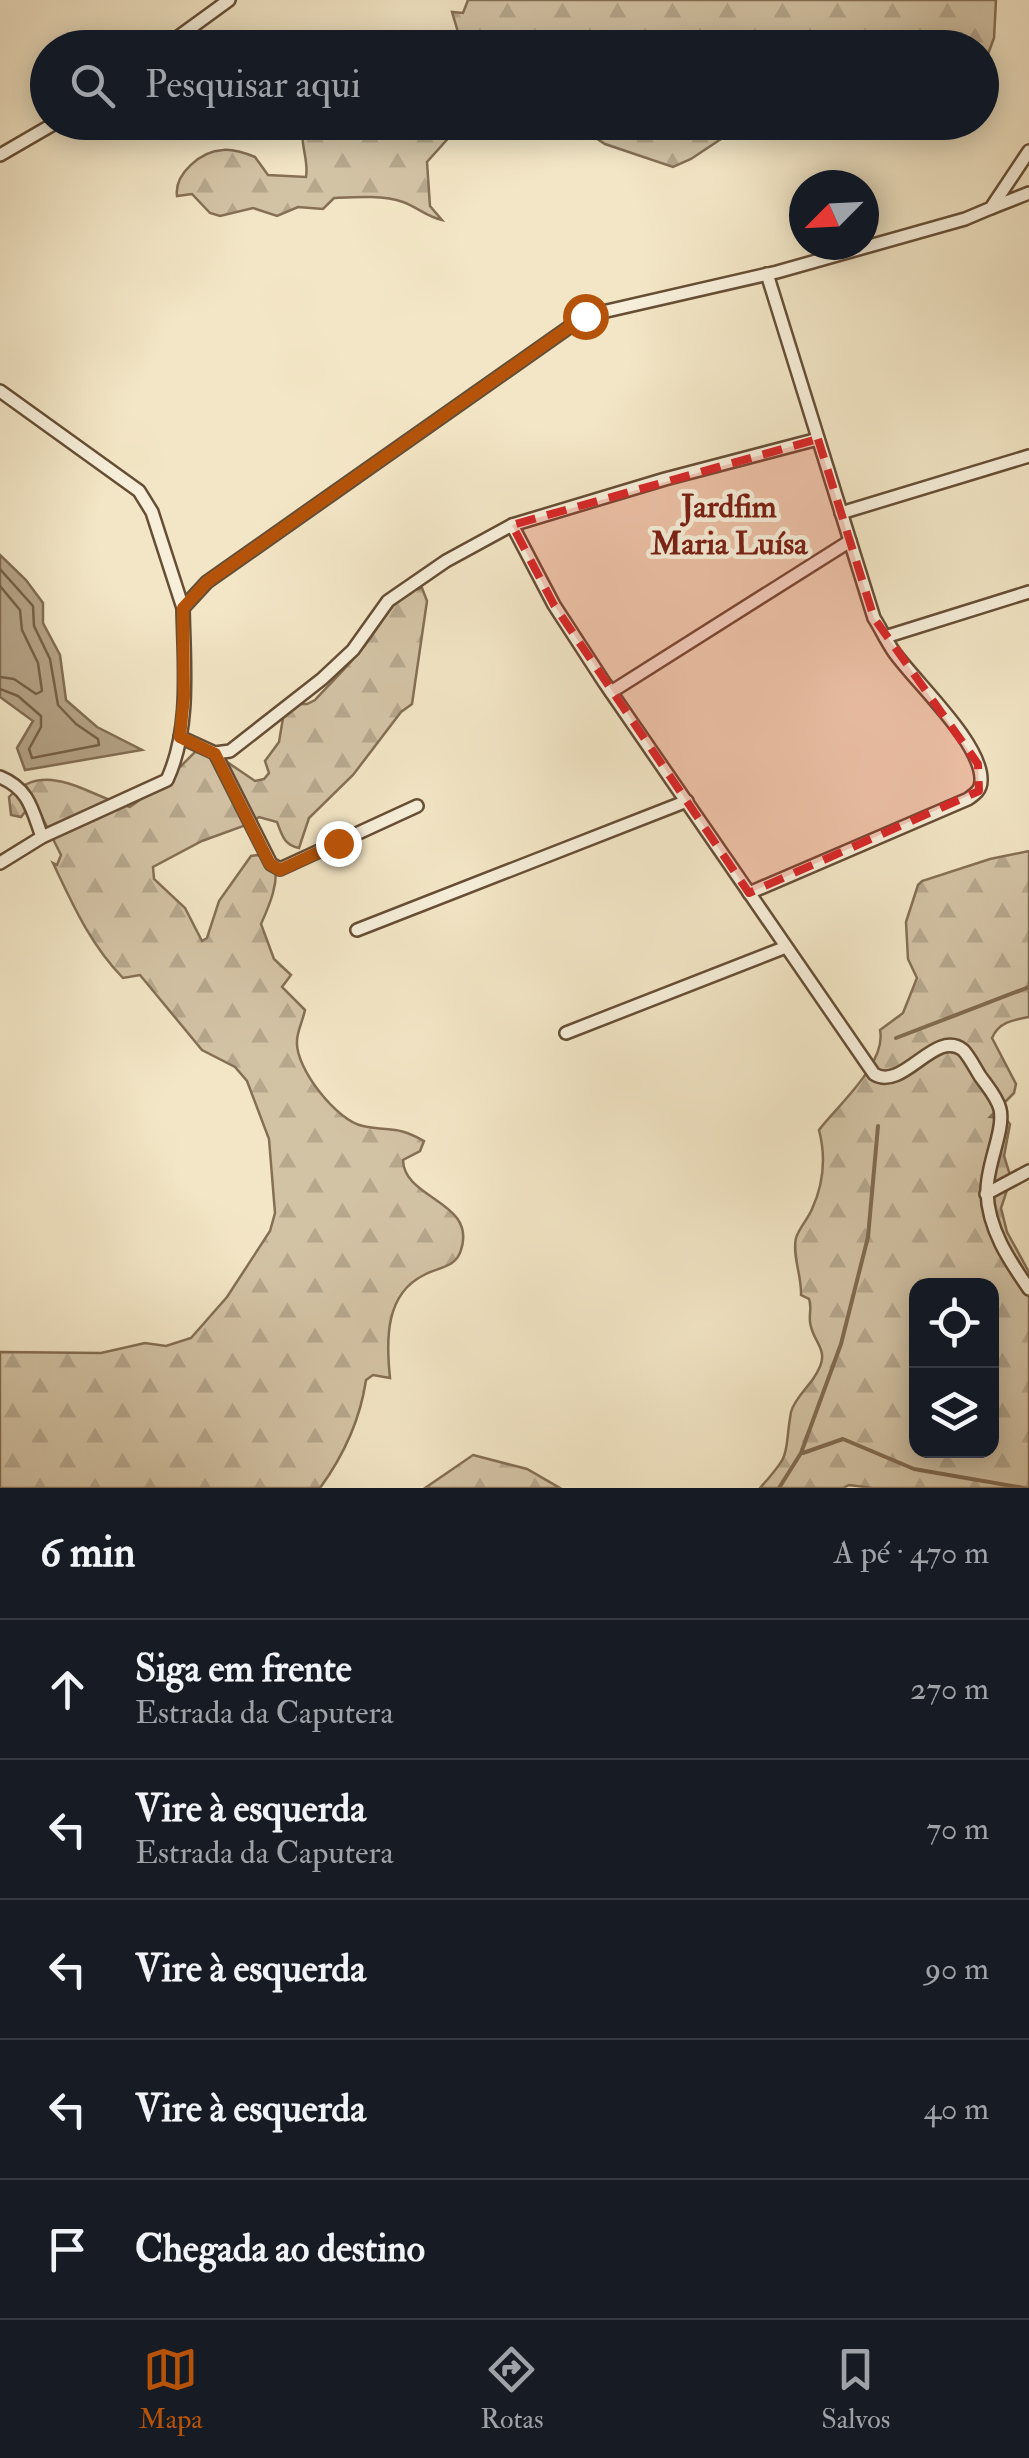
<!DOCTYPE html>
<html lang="pt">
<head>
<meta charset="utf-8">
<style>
	body { margin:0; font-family:"IM FELL Double Pica",serif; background:#242831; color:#f1f3f6 }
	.controls { position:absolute; right:30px; bottom:30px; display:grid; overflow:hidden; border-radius:20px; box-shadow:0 5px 25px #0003 }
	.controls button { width:90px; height:90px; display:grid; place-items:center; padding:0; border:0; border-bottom:2px solid #363941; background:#171b24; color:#f1f3f6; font:50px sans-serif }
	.compass { position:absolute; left:789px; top:170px; width:90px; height:90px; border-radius:50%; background:#171b24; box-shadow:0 5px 25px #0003; rotate:246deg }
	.stop { position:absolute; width:30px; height:30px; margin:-22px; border:8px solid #b45309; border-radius:50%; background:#fff }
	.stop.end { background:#b45309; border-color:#fff; box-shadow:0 2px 10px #0008 }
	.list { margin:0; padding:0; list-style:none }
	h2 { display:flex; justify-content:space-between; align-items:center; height:130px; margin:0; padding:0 40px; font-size:42px }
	h2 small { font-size:32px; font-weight:400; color:#9ea1a6 }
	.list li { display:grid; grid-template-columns:65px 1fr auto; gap:30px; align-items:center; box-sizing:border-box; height:140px; padding:0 40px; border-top:2px solid #363941 }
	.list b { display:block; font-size:38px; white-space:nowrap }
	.list p { margin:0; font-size:32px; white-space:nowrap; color:#9ea1a6 }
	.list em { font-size:32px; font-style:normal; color:#9ea1a6 }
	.icon { flex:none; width:55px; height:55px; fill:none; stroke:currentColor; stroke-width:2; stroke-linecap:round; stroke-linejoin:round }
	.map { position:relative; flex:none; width:1029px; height:1488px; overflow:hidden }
	.search { position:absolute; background:#171b24; box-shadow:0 5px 25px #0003; left:30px; right:30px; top:30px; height:110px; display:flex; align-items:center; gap:25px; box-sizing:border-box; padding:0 35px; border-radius:55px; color:#9ea1a6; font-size:38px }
	.sheet { height:830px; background:#171b24 }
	nav { display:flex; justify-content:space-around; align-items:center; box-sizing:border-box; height:140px; border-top:2px solid #363941; background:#171b24; font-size:28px; color:#9ea1a6 }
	nav a { display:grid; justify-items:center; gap:5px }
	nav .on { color:#b45309 }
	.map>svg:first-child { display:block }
	.forest { fill:url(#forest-firs); stroke:#856f55; stroke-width:2.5; fill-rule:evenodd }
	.water { fill:#b3a184; stroke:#816b51; stroke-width:2.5 }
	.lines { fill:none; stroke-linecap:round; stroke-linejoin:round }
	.shore { stroke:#755e44; stroke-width:2.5 }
	.stream { stroke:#816b51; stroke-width:4 }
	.minor-casing { stroke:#664e35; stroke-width:16 }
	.minor { stroke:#f7efda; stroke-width:11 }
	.route { stroke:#b45309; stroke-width:12 }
	.marked { fill:#d62828; fill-opacity:0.2; stroke:#d62828; stroke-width:8; stroke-dasharray:20 12; stroke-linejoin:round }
	.labels { text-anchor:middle; stroke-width:9; stroke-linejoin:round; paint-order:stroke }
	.neighbourhood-label { font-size:32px; font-weight:bold; fill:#7a1f14; stroke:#f7efda }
</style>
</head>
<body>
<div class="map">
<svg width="1029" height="1488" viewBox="0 0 1029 1488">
	<defs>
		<pattern id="forest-firs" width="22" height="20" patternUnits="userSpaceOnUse" patternTransform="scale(2.5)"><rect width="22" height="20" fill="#d3c3a5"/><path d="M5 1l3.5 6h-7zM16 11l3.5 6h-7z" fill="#b6a78d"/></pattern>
	</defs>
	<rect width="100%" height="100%" fill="#f3e6c6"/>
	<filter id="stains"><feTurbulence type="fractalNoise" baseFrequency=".002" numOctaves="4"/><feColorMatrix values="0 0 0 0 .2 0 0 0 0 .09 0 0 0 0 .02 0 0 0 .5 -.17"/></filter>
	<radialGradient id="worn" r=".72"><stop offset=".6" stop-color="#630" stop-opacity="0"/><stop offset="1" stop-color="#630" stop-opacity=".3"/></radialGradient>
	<g class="forest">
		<polygon points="468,0 996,0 994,38 982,70 982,48 447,47 458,32 452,12 463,13"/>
		<path d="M 316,122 L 462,123 L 427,162 L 430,206 L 442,220 C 427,217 417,207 403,202 C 383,195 355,197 334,198 L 323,209 L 298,207 L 277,216 L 253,208 L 220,216 L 210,213 L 192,194 L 177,196 C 174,174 201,151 223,150 C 234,149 245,153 255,157 L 268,175 L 306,177 C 309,160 300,145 303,129 Z"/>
		<polygon points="573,123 745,122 745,123 691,159 673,167 605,144"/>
		<path d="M 422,588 L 427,601 L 412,704 L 401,712 L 353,775 L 309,818 L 299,848 C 284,845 282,835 277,822 L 259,817 L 249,824 L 202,841 L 153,867 L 154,879 L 185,908 L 202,941 L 207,938 L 219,901 L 251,856 L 257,855 L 275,861 C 279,883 270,904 261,924 L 274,959 L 291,975 L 282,987 L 305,1010 C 303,1020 297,1032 297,1041 C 295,1068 337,1121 363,1126 C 391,1132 396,1125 424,1141 L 420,1151 L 403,1160 C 404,1200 477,1201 461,1250 C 456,1268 438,1267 424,1275 C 385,1294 386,1340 390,1378 L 373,1375 L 366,1380 C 360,1421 344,1455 320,1488 L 0,1488 L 0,1352 L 101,1353 L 145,1343 L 166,1346 L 191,1338 L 227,1297 L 270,1231 L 275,1213 L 269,1139 L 247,1081 L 235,1067 L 202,1050 L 140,975 L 123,978 C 90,944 73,905 53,863 L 57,865 L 61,855 L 37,807 L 32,803 L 21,817 L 11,815 L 9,797 C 46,758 88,796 130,807 L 166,781 L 195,752 L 211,751 L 255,781 L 264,779 L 269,773 L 265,761 L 279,742 L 284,712 L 293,704 L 307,704 L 315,700 C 332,681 353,662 368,641 C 382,623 396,591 422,588 Z"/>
		<path d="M 1029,851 L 1029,1017 C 1013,1020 999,1022 992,1038 L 1016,1084 L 1014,1093 L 990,1117 L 1005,1118 L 1010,1124 L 1004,1156 L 1011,1178 L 1001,1208 L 1007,1232 L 1029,1272 L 1029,1488 L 872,1488 L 849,1485 L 843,1488 L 760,1488 C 794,1450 783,1457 791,1412 C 794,1400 806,1389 813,1379 C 834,1349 813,1346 810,1322 C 809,1313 812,1307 809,1299 L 801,1295 C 802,1277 792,1255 796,1238 C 799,1228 808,1219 812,1209 C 824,1183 826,1157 819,1130 C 838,1105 887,1063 880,1030 L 903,1013 L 917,978 L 908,959 L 906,922 L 918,885 L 922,881 L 990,859 ZM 916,1286 L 992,1286 L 992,1450 L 916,1450 Z"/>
		<polygon points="473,1455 527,1469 560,1488 425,1488"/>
	</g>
	<polygon class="water" points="0,555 26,580 43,603 43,623 60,655 66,700 97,727 142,750 25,770 17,748 33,721 0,697"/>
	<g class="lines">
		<g class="shore">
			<polyline points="0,569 33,606 34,626 50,659 58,705 76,724 98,739 99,745 32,758 29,749 41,727 41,716 18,696 0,689"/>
			<polyline points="0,586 20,610 22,630 38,663 42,691 36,694 14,679 0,677"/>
		</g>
		<g class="stream">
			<polyline points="896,1038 1029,987"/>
			<polyline points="803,1453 843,1439 914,1469 1024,1488"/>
			<polyline points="779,1488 801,1453 841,1344 868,1237 878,1126"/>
		</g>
		<g class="minor-casing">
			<g id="minor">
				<polyline points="163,48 229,0"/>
				<polyline points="0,155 57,122"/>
				<polyline points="991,208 1029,193"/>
				<polyline points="0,391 139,491 152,512 183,608"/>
				<polyline points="841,513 1029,456"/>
				<path d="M 512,525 L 554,605 L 604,682 L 874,1074 C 903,1092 935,1028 963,1050 C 969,1056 975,1068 980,1076 C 987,1086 997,1097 1000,1109 C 1005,1130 986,1166 987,1192 C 988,1229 1009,1260 1029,1289"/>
				<polyline points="885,637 1029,592"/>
				<polyline points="611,692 850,541"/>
				<polyline points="180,737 215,753 230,751 322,679 353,650 388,601 446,561 512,525 665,479 818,439"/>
				<polyline points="215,753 271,864 280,869 417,806"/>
				<path d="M 0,777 C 29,789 32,809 42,837"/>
				<path d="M 0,863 L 42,837 L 167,780 C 191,728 184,665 183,608 L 207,582 L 585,316 L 777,272 L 965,219 L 991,208 L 1029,151"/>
				<path d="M 749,893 L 968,799 C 975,794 981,790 981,781 C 983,744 916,683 894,652 C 887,642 881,629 874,618 L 767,274"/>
				<polyline points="357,930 687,801"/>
				<polyline points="566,1033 786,947"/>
				<polyline points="986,1194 1029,1171"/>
			</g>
		</g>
		<use href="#minor" class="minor"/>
	</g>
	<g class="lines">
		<polyline class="route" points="338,843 280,870 270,864 215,754 180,737 184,697 183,608 207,582 585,316"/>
	</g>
	<path class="marked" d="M 818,439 L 874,618 L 978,764 L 979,791 L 749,893 L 554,605 L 512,525 Z"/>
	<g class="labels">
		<g class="neighbourhood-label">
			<text x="729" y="517">Jardfim<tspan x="729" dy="37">Maria Luísa</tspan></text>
		</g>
	</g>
	<rect width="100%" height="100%" filter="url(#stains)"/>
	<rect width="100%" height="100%" fill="url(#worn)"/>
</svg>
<div class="controls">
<button><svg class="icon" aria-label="locate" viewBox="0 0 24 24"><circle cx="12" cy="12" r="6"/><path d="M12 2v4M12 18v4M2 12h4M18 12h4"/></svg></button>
<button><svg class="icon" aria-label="layers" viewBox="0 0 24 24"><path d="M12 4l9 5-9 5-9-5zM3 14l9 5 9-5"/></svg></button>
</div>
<svg class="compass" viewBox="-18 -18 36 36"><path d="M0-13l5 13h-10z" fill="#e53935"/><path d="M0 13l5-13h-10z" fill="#9ea1a6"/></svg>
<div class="stop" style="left:585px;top:316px"></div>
<div class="stop end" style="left:338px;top:843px"></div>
<div class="search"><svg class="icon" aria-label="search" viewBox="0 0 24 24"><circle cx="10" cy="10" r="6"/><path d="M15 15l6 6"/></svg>Pesquisar aqui</div>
</div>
<section class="sheet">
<h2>6 min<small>A pé · 470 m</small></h2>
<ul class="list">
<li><svg class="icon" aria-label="ahead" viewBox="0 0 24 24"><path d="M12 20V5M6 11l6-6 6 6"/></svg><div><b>Siga em frente</b><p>Estrada da Caputera</p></div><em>270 m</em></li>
<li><svg class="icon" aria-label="left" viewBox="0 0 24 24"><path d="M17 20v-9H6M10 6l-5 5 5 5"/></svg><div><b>Vire à esquerda</b><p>Estrada da Caputera</p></div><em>70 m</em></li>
<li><svg class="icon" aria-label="left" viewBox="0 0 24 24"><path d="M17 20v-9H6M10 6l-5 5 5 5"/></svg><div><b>Vire à esquerda</b></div><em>90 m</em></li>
<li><svg class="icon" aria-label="left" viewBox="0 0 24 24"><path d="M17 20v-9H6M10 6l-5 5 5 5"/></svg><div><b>Vire à esquerda</b></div><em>40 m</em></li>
<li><svg class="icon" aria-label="arrive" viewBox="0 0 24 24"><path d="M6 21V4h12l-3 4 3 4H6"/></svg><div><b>Chegada ao destino</b></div></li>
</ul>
</section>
<nav>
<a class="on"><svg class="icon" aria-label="map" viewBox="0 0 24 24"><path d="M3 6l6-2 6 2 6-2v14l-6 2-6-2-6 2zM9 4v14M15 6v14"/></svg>Mapa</a>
<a><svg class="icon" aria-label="directions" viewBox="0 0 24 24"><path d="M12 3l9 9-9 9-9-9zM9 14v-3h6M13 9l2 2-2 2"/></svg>Rotas</a>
<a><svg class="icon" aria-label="saved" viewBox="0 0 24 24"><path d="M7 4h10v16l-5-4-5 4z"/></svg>Salvos</a>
</nav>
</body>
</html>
